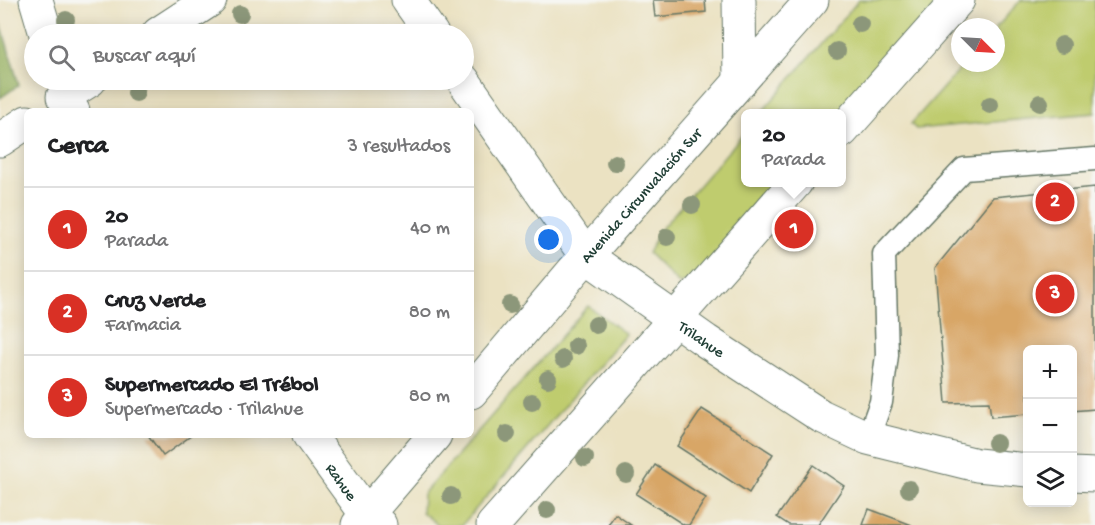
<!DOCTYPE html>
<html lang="es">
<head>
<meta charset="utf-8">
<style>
	body { margin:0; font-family:"Gochi Hand",sans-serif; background:#f2f2f2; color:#202124 }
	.controls { position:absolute; right:18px; bottom:18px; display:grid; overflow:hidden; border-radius:9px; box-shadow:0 3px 15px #0003 }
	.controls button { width:54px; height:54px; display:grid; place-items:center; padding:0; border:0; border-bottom:2px solid #e0e0e0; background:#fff; color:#202124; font:30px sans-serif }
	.compass { position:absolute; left:951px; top:18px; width:54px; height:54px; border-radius:50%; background:#fff; box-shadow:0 3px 15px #0003; rotate:114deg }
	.you { position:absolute; left:549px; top:240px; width:21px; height:21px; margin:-15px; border:4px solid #fff; border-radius:50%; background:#1a73e8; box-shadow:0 0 0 9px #1a73e833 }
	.badge { display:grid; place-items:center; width:39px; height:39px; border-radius:50%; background:#d93025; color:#fff; font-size:20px; font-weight:700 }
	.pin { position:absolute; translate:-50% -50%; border:3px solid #fff; box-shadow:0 2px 6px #0006 }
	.popup { position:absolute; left:741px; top:109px; width:105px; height:78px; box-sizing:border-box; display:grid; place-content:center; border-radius:9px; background:#fff; filter:drop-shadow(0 2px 4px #0005); font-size:20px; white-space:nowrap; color:#757577 }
	.popup b { font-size:22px; color:#202124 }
	.popup::after { content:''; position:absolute; left:50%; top:100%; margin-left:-12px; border:12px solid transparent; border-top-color:#fff }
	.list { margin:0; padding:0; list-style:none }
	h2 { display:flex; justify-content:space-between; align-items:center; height:78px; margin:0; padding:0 24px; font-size:26px }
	h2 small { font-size:20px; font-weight:400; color:#757577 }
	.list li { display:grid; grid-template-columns:39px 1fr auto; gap:18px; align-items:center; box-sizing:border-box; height:84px; padding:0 24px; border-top:2px solid #e0e0e0 }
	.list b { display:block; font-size:22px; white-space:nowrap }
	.list p { margin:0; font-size:20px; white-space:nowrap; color:#757577 }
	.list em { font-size:20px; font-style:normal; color:#757577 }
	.icon { flex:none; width:33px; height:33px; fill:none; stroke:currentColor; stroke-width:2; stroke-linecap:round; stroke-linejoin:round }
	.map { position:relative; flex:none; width:1095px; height:525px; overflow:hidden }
	.search { position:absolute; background:#fff; box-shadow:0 3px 15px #0003; left:24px; top:24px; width:450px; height:66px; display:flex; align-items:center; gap:15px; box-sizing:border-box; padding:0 21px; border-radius:33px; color:#757577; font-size:22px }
	.panel { position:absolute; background:#fff; box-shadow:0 3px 15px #0003; left:24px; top:108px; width:450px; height:330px; border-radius:9px }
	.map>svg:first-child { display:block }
	.green { fill:#bfcc6e; stroke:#6f8451; stroke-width:1.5 }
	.forest { fill:#97b061; stroke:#5b764a; stroke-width:1.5 }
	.building { fill:#d8a666 }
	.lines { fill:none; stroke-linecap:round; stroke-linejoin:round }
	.service-casing { stroke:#676; stroke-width:25 }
	.minor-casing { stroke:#676; stroke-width:35 }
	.secondary-casing { stroke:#676; stroke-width:35 }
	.service { stroke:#fff; stroke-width:22 }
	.minor { stroke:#fff; stroke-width:33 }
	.secondary { stroke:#fff; stroke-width:33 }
	.tree { fill:#8c977a }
	.labels { text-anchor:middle; stroke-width:6; stroke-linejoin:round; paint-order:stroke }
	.street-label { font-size:16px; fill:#1f3d34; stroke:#f6f6f2 }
</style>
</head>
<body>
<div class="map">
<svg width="1095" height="525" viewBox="0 0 1095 525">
	<rect width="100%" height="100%" fill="#f6f6f2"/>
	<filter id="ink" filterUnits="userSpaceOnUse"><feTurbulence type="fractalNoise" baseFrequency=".0167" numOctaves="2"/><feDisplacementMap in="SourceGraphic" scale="12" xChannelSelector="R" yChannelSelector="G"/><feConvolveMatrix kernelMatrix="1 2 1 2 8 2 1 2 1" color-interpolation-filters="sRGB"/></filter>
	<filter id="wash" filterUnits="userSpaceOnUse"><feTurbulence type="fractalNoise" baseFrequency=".008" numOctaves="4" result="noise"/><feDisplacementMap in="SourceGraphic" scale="24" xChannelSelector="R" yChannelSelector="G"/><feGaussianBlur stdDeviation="1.35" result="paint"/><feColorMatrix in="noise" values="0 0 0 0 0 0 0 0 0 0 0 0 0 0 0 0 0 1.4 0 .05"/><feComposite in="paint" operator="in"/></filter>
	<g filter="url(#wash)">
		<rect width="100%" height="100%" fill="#ebe2c2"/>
		<g class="green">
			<polygon points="859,0 946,0 842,113 761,113"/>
			<polygon points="1021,0 1095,0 1095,113 916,129 911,124 965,63 996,63 996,28"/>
			<polygon points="746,131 746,182 784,183 700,277 679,284 648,253 661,229"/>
			<polygon points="588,306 626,334 462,525 438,525 422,512 423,494"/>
		</g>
		<polygon class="forest" points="0,21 19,85 0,98"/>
		<g id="blocks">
			<g class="building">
				<polygon points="653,0 705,0 706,12 655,17"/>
				<polygon points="1095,187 1095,409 1072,411 1072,350 1028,350 1028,414 991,417 989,402 946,403 935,268 993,197"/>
				<polygon points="702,409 773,454 749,493 677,446"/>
				<polygon points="148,435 192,435 163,456"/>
				<polygon points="655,465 706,498 689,525 684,525 636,494"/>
				<polygon points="813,465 844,486 818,525 789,525 777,517"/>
				<polygon points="869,509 912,525 863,525"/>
				<polygon points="615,514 631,525 608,525"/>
			</g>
		</g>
	</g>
	<g filter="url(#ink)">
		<use href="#blocks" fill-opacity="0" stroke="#676" stroke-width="1.5"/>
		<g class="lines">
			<g class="service-casing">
				<polyline id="service" points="868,438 881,402 887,355 884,254 964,169 1095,159"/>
			</g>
			<g class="minor-casing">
				<g id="minor">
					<polyline points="36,0 46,34"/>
					<polyline points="408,0 432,34"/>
					<polyline points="739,0 740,81"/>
					<polyline points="158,34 210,0"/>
					<path id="s1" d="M 463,80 L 586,256 L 706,341 L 821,416 L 868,438 L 977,465 L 1028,470"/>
					<polyline points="73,111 63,97 90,80"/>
					<polyline points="0,140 27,122"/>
					<path id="s2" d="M 309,435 L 367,515 L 380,525"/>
					<polyline points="1072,474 1095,475"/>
				</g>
			</g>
			<g class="secondary-casing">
				<g id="secondary">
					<polyline points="842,131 958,0"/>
					<path id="s3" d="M 471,392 L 586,256 L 812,0"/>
					<polyline points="358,525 435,435"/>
					<polyline points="493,525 796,182"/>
				</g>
			</g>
			<use href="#service" class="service"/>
			<use href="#minor" class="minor"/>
			<use href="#secondary" class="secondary"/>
		</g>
		<g class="tree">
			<circle cx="240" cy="14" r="9"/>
			<circle cx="66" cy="20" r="9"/>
			<circle cx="860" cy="24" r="9"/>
			<circle cx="1062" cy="45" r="9"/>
			<circle cx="837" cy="51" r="9"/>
			<circle cx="136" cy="93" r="9"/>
			<circle cx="1040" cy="103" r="9"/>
			<circle cx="990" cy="105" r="9"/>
			<circle cx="615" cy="163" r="9"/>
			<circle cx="692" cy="205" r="9"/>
			<circle cx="667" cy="237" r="9"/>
			<circle cx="510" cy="305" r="9"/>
			<circle cx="596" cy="325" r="9"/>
			<circle cx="576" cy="346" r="9"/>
			<circle cx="563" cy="359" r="9"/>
			<circle cx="548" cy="379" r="9"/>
			<circle cx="532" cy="402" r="9"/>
			<circle cx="507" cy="434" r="9"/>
			<circle cx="996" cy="443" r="9"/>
			<circle cx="585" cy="458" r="9"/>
			<circle cx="626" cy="474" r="9"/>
			<circle cx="909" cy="489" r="9"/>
			<circle cx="451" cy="496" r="9"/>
			<circle cx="547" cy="510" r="9"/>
		</g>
	</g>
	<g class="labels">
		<g class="street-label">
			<text dy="6" stroke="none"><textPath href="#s3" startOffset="260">Avenida Circunvalación Sur</textPath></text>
			<text dy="6" stroke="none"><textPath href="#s1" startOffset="357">Trilahue</textPath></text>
			<text dy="6" stroke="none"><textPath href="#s2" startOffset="57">Rahue</textPath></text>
		</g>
	</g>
</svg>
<div class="controls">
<button>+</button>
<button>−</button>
<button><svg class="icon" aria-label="layers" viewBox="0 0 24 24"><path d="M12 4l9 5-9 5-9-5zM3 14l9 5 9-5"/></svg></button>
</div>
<svg class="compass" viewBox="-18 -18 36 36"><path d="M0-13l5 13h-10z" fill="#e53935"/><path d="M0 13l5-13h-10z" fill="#757577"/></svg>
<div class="you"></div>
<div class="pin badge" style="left:794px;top:229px">1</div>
<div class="popup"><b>20</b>Parada</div>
<div class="pin badge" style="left:1055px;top:202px">2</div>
<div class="pin badge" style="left:1055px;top:294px">3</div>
<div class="search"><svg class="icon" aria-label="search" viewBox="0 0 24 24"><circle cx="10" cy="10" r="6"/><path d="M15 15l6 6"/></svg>Buscar aquí</div>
<section class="panel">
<h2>Cerca<small>3 resultados</small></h2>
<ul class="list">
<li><span class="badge">1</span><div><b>20</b><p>Parada</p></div><em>40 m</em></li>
<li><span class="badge">2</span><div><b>Cruz Verde</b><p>Farmacia</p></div><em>80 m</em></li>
<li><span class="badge">3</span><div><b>Supermercado El Trébol</b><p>Supermercado · Trilahue</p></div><em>80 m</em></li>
</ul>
</section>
</div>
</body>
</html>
